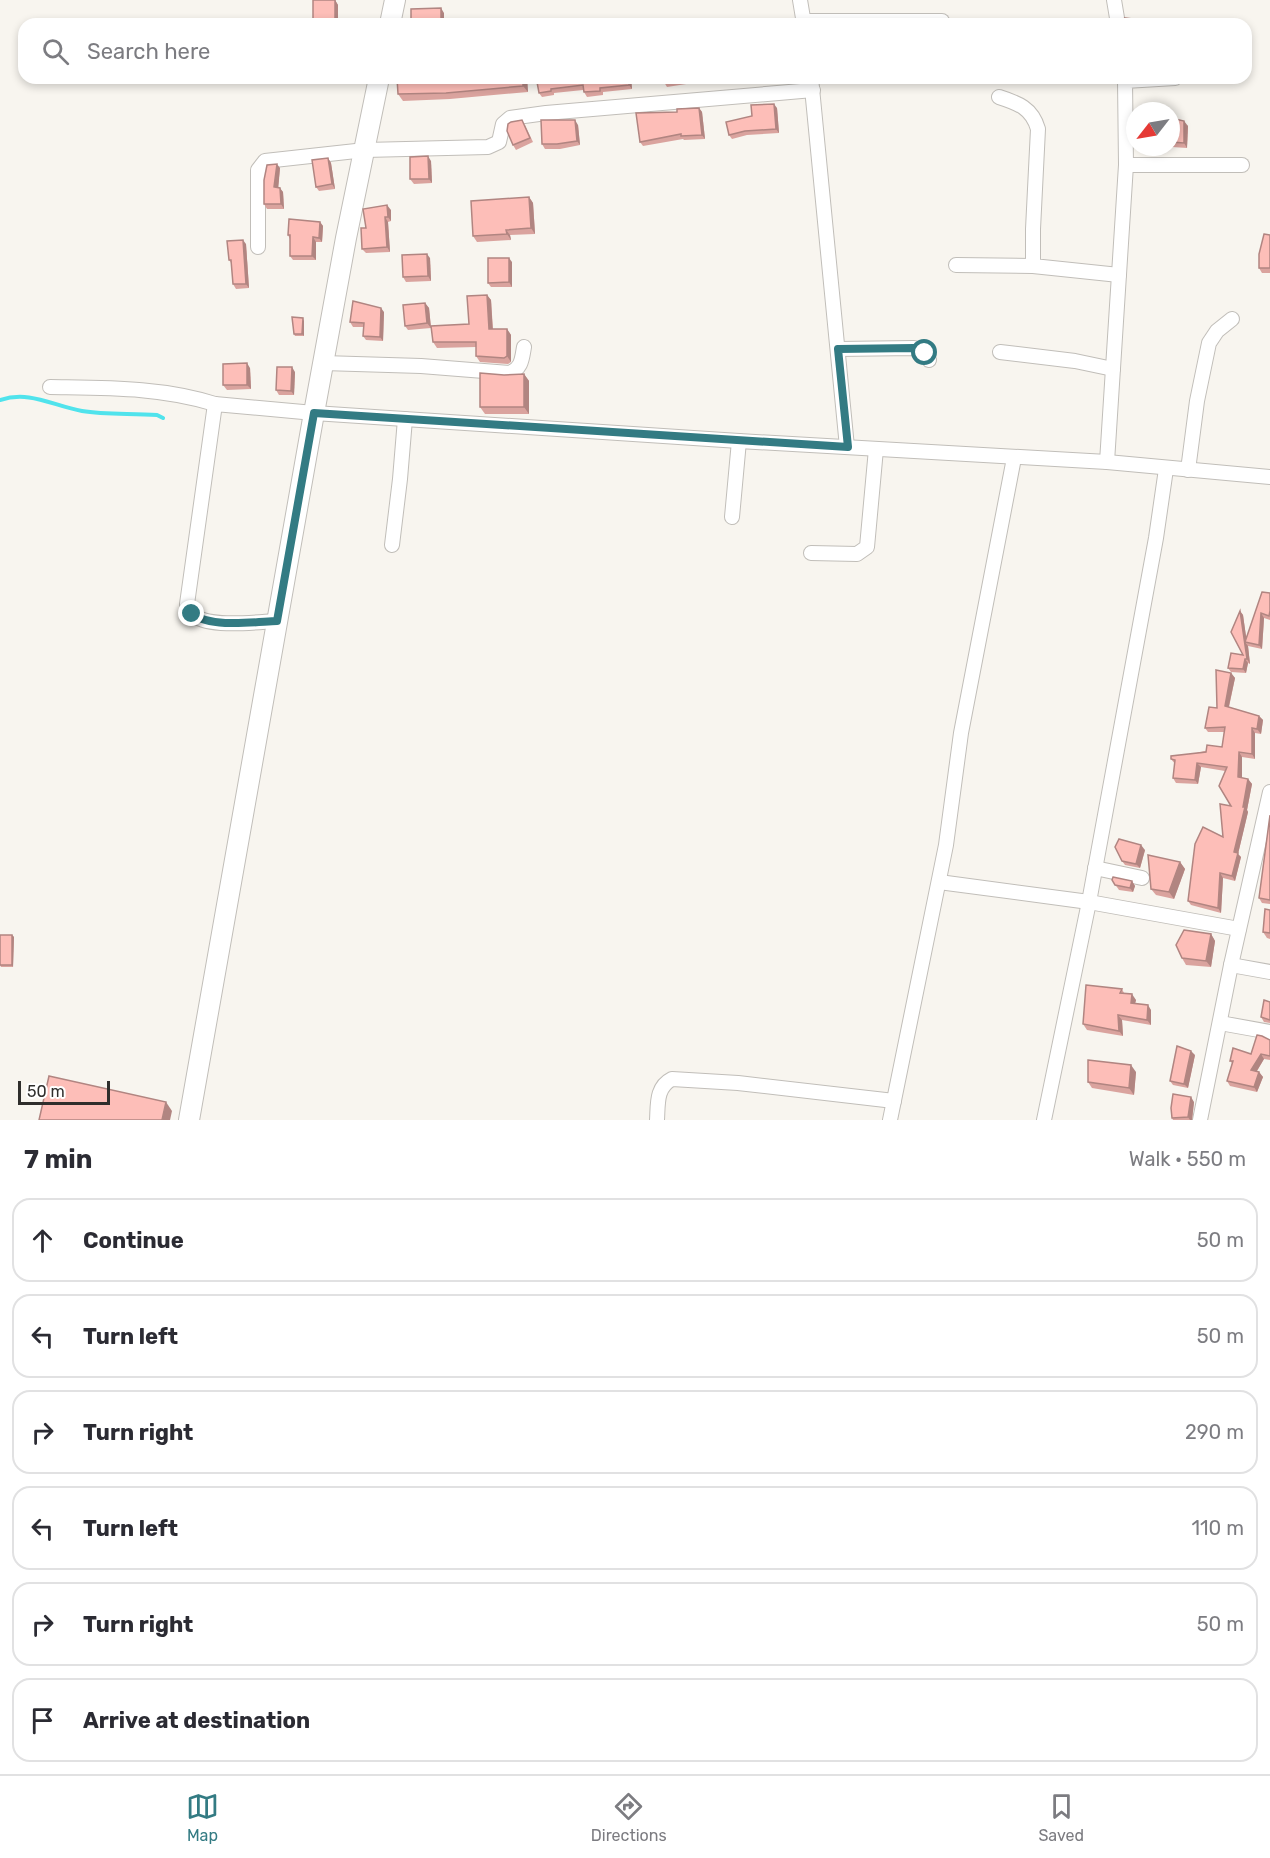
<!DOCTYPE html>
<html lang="en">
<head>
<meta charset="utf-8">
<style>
	body { margin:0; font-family:Rubik,sans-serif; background:#f2f2f3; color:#2b2b33 }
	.compass { position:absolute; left:1126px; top:102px; width:54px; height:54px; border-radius:50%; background:#fff; box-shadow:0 3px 9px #0003; rotate:239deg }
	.scale { position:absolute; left:18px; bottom:15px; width:92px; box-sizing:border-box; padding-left:6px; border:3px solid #2f2e2c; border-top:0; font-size:16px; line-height:21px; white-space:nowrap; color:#2f2e2c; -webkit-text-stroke:4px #fff; paint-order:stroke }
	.stop { position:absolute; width:18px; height:18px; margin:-14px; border:4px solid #337b83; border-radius:50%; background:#fff }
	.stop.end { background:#337b83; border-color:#fff; box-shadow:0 2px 6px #0008 }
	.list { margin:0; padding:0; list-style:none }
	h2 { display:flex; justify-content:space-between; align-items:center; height:78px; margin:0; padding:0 24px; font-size:26px }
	h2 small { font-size:20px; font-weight:400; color:#7c7c81 }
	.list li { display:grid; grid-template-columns:39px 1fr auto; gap:18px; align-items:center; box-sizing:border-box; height:84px; margin:0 12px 12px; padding:0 12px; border:2px solid #e1e1e2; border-radius:18px }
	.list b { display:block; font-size:22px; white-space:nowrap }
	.list em { font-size:20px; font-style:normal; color:#7c7c81 }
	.icon { flex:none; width:33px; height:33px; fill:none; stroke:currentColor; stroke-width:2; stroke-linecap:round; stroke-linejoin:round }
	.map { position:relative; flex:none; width:1270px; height:1120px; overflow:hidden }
	.search { position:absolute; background:#fff; box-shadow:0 3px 9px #0003; left:18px; right:18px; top:18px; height:66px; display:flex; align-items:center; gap:15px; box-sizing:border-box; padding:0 21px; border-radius:18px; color:#7c7c81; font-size:22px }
	.sheet { height:654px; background:#fff }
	nav { display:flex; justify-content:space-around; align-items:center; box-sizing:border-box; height:84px; border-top:2px solid #e1e1e2; background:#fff; font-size:16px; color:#7c7c81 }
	nav a { display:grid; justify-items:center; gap:3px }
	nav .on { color:#337b83 }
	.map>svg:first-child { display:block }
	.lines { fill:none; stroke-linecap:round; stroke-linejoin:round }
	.stream { stroke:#50e3ec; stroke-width:4 }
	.street-casing { stroke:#c1beb9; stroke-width:16 }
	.secondary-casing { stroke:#c1beb9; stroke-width:22 }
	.street { stroke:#fff; stroke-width:14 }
	.secondary { stroke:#fff; stroke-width:20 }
	.wall { fill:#daa39e }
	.shaded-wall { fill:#b18581 }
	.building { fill:#fdbeb8; stroke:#b18581; stroke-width:1.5 }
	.route { stroke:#337b83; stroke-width:8 }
</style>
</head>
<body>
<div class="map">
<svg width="1270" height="1120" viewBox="0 0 1270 1120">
	<rect width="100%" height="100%" fill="#f8f5ef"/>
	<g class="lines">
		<path class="stream" d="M 0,400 C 30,390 53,406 82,411 C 106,415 132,413 157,415 L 163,418"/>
		<g class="street-casing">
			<g id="street">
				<polyline points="800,0 804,24"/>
				<polyline points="1114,0 1118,24"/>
				<polyline points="803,21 942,21"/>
				<polyline points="811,78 847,447"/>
				<path d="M 999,97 C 1018,103 1032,108 1038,129 L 1033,229 L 1033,266 L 1119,275"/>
				<polyline points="1126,165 1242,165"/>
				<polyline points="258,247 258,170 265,161 365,150 488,147 499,142 503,124 510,118 546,113 813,90"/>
				<polyline points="956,265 1033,266"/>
				<polyline points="838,349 914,348 924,352 929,360"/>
				<polyline points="1000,352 1075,361 1113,369"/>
				<path d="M 323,363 L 421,366 L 509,373 C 522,369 522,358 524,347"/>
				<path d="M 50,387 C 106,388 162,387 215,404"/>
				<polyline points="1107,462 1126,165 1125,81 1175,78"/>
				<polyline points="1188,470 1197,401 1209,343 1217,331 1232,319"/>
				<polyline points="732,517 739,441"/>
				<polyline points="392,545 400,479 405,419"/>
				<polyline points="811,553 857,554 867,547 876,449"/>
				<path d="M 277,621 C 257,622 211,628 195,616 C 191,613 189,609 187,604 L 215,404 L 314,413 L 739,441 L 1107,462 L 1270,477"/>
				<polyline points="1095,868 1142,878"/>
				<polyline points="939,882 1089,902 1239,929"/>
				<polyline points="1231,965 1270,972"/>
				<polyline points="1220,1023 1270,1032"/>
				<path d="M 657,1120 C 658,1104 656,1087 672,1079 L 738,1083 L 894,1101"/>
				<polyline points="890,1120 946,845 961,733 1014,458"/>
				<polyline points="1044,1120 1089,902 1156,538 1166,469"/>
				<polyline points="1200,1120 1231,965 1270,792"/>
			</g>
		</g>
		<g class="secondary-casing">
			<g id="secondary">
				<polyline points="390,24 395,0"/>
				<polyline points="189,1120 314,413 346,238 379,78"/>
			</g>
		</g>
		<use href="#street" class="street"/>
		<use href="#secondary" class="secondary"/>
	</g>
	<g class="wall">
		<polygon points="335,0 338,5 338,24 315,24 313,20"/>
		<polygon points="397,78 527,78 528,92 450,99 403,101 398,94"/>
		<polygon points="561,78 631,78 632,89 603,92 603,95 587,97 584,92 583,90 554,93 554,95 542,97 539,93"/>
		<polygon points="664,78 699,78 699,82 667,87 664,82"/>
		<polygon points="754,78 787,78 788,83 774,84 771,79 756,80"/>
		<polygon points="699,108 702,112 705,139 684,140 683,139 643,146 640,142 677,112"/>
		<polygon points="777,108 779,133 747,135 732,139 729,135 752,116"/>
		<polygon points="1171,118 1188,126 1187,148 1172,147 1171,145"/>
		<polygon points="525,125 533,142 516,150 513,145"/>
		<polygon points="578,125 580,145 560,149 545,149 542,144"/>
		<polygon points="328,158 331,163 335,189 319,191 316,187"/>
		<polygon points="431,161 432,183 414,184 410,179"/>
		<polygon points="280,168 278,187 283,192 284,209 267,209 264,204"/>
		<polygon points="529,197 533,203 535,234 510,235 511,240 477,242 473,236"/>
		<polygon points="391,210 391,221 388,222 390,252 366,253 362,249 366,228"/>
		<polygon points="320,222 323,226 322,242 316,242 316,260 293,260 290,256 290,239 288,235"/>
		<polygon points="1270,235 1270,273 1262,273 1259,268"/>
		<polygon points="246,244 249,288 236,289 233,284 232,264 229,260"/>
		<polygon points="430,258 431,281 406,282 403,277"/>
		<polygon points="512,262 512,287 491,287 488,283"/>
		<polygon points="487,295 491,300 493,329 507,329 511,335 511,362 508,364 480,362 476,356 476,347 437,348 433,342 469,324"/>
		<polygon points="425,303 429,308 431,328 408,330 405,326"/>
		<polygon points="384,312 383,341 366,340 363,336 364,327 353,327 350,322"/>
		<polygon points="304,321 304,336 295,336 294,334"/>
		<polygon points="250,368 251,389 227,390 223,385"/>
		<polygon points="295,372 294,395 279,395 276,390"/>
		<polygon points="524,374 529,381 529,414 485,414 480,407 504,375"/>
		<polygon points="1270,593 1270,620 1264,618 1262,649 1248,646 1250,664 1248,663 1246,673 1231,672 1228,668 1243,655 1240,611 1243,615 1246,637"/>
		<polygon points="1231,673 1235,678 1229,707 1259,716 1263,720 1261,734 1255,733 1255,759 1242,757 1242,778 1248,779 1252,784 1247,810 1248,812 1238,854 1241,857 1235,881 1223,878 1221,913 1191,905 1188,901 1223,837 1231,806 1225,771 1201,767 1198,784 1176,783 1173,778 1175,764 1171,759 1222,747 1224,732 1208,732 1205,728 1217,708"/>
		<polygon points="1270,815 1270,904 1262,903 1259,898"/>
		<polygon points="1145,850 1140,868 1125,865 1122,861"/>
		<polygon points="1180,862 1185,869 1174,899 1156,895 1151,889"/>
		<polygon points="1112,880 1132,881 1135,886 1133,892 1119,890"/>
		<polygon points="1270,910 1270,939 1267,938 1263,932"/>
		<polygon points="1211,934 1215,941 1211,967 1186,965 1182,958"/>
		<polygon points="0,935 12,935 14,937 13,967 1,967 0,965"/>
		<polygon points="1122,989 1124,993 1136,1000 1135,1003 1151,1010 1151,1025 1122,1020 1123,1036 1087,1030 1083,1024"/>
		<polygon points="1270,1002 1270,1023 1264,1022 1261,1017"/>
		<polygon points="1270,1040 1270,1060 1264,1059 1257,1071 1259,1072 1263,1077 1257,1092 1230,1086 1227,1081 1232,1063 1230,1061 1251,1054"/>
		<polygon points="1195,1055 1188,1088 1173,1085 1170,1081"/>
		<polygon points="1136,1072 1134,1095 1092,1088 1088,1082"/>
		<polygon points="1194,1102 1192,1120 1173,1120 1172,1118"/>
	</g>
	<g class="shaded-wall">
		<polygon points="335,0 338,5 338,24 335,21"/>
		<polygon points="441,8 444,13 444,24 441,24"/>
		<polygon points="523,78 527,78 528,92 523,86"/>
		<polygon points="629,78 631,78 632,89 629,85"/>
		<polygon points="774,104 777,108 779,133 776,129"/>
		<polygon points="699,108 702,112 705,139 702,135"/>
		<polygon points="575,120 578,125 580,145 577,141"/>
		<polygon points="1184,121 1188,126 1187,148 1184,143"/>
		<polygon points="428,156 431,161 432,183 429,179"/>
		<polygon points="328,158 331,163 335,189 332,184"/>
		<polygon points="277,164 280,168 278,191 274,187"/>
		<polygon points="280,188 283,192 284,209 281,204"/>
		<polygon points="529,197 533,203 535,234 531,228"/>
		<polygon points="387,205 391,210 391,221 388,217"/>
		<polygon points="385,217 388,222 390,252 387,247"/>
		<polygon points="320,222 323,226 322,242 319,238"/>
		<polygon points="506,230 510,235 511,240 507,234"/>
		<polygon points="313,237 316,242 316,260 312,256"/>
		<polygon points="243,240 246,244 249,288 246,284"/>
		<polygon points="427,254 430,258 431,281 428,276"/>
		<polygon points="509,258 512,262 512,287 509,282"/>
		<polygon points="487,295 491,300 493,335 489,329"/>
		<polygon points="425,303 429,308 431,328 427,323"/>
		<polygon points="381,308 384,312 383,341 380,337"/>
		<polygon points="303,318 304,321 304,336 302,334"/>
		<polygon points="507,329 511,335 511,362 507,356"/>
		<polygon points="247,363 250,368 251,389 247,385"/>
		<polygon points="292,367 295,372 294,395 291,391"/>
		<polygon points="524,374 529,381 529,414 524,407"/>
		<polygon points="1240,611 1243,615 1247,643 1245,642 1248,646 1250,664 1247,659"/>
		<polygon points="1261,613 1264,618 1262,649 1259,645"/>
		<polygon points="1245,659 1248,663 1246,673 1243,669"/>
		<polygon points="1231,673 1235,678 1228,710 1225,706"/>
		<polygon points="1259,716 1263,720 1261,734 1257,729"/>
		<polygon points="1252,728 1255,733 1255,759 1252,754"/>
		<polygon points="1239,752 1242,757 1242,782 1238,777"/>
		<polygon points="1197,763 1201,767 1198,784 1195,780"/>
		<polygon points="1248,779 1252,784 1247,810 1248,812 1238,854 1241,857 1235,881 1232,876 1234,852"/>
		<polygon points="1141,845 1145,850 1140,868 1136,864"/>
		<polygon points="1180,862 1185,869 1174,899 1169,892"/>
		<polygon points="1220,873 1223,878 1221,913 1218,908"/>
		<polygon points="1132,881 1135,886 1133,892 1130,888"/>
		<polygon points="1211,934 1215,941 1211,967 1206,961"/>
		<polygon points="12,935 14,937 13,967 12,965"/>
		<polygon points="1132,994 1136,1000 1134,1008 1131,1003"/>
		<polygon points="1148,1005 1151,1010 1151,1025 1147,1020"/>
		<polygon points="1118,1015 1122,1020 1123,1036 1119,1031"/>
		<polygon points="1191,1051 1195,1055 1188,1088 1184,1084"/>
		<polygon points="1261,1054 1264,1059 1255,1074 1251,1070"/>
		<polygon points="1131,1065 1136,1072 1134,1095 1129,1088"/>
		<polygon points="1259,1072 1263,1077 1257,1092 1254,1087"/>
		<polygon points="1191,1097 1194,1102 1192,1120 1190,1120 1188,1117"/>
		<polygon points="166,1102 172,1111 170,1120 162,1120"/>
	</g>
	<g class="building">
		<polygon points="313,0 335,0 335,21 313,20"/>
		<polygon points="441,8 441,24 411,24 411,9"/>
		<polygon points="1125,18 1148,21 1148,24 1128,24"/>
		<polygon points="397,78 523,78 523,86 446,93 398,94"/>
		<polygon points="561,78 629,78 629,85 600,88 600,91 584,92 583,85 551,89 551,91 539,93 537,82"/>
		<polygon points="664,78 694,78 664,82"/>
		<polygon points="771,78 784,78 784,79 771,80"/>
		<polygon points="774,104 776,129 745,131 729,135 726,122 752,116 751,105"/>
		<polygon points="699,108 702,135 681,136 681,134 640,142 636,113 677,112 677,109"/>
		<polygon points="1171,118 1184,121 1184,143 1171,142"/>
		<polygon points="522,120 530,138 513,145 507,131 508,124 511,122"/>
		<polygon points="541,120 575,120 577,141 557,144 542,144"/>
		<polygon points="428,156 429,179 410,179 410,157"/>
		<polygon points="328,158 332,184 316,187 312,160"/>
		<polygon points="277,164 274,187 280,188 281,204 264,204 264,180 267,165"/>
		<polygon points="529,197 531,228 506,230 507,234 473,236 471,201"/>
		<polygon points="387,205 388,217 385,217 387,247 362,249 361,228 366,228 363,209"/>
		<polygon points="289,219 320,222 319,238 313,237 312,256 290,256 290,235 288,235"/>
		<polygon points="1264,234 1270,235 1270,268 1259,268 1259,254"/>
		<polygon points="243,240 246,284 233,284 231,260 229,260 227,241"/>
		<polygon points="427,254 428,276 403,277 402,255"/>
		<polygon points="488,258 509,258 509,282 488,283"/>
		<polygon points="487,295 489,329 507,329 507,356 504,358 476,356 476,342 433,342 431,326 469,324 467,296"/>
		<polygon points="353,301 381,308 380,337 363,336 364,323 350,322"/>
		<polygon points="425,303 427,323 405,326 403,305"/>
		<polygon points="292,317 303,318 302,334 294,334"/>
		<polygon points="247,363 247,385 223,385 223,364"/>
		<polygon points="277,367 292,367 291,391 276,390"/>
		<polygon points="480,373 504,375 524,374 524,407 480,407"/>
		<polygon points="1262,592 1270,593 1270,611 1269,616 1261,613 1259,645 1245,642"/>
		<polygon points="1240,611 1247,659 1245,659 1243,669 1228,668 1231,653 1243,655 1231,632"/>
		<polygon points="1216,670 1231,673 1225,706 1259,716 1257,729 1252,728 1252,754 1239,752 1238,777 1248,779 1243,807 1245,807 1234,852 1238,853 1232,876 1220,873 1218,908 1188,901 1195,844 1203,827 1223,837 1220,804 1231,806 1219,786 1227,767 1197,763 1195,780 1173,778 1175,760 1171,759 1171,756 1206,752 1207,745 1222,747 1225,727 1205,728 1209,707 1217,708"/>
		<polygon points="1270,815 1270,900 1259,898"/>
		<polygon points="1119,839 1141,845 1136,864 1122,861 1115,847"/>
		<polygon points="1148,855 1180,862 1169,892 1151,889"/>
		<polygon points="1113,877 1132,881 1130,888 1115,885 1112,880"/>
		<polygon points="1265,909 1270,910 1270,933 1263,932"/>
		<polygon points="1184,930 1211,934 1206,961 1182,958 1176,945"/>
		<rect x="0" y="935" width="12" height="30"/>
		<polygon points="1086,985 1122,989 1120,993 1132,994 1131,1003 1148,1005 1147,1020 1118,1015 1119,1031 1083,1024"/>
		<polygon points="1264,1000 1270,1002 1270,1020 1261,1017"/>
		<polygon points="1257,1035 1262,1036 1270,1040 1270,1056 1261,1054 1251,1070 1259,1072 1254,1087 1227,1081 1233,1061 1230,1061 1233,1048 1251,1054"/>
		<polygon points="1177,1046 1191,1051 1184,1084 1170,1081"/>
		<polygon points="1088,1060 1131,1065 1129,1088 1088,1082"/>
		<polygon points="49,1076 166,1102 162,1120 39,1120"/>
		<polygon points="1173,1094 1191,1097 1188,1117 1172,1118 1171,1108"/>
	</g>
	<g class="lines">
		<path class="route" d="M 192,614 C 211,628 254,622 277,621 L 314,413 L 848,447 L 838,349 L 914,348 L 925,353"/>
	</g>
</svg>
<svg class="compass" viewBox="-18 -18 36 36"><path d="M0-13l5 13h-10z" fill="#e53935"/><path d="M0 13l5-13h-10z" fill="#7c7c81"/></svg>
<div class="scale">50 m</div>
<div class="stop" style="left:925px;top:353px"></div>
<div class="stop end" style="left:192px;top:614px"></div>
<div class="search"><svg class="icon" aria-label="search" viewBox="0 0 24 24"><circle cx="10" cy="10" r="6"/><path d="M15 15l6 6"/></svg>Search here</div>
</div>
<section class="sheet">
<h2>7 min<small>Walk · 550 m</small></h2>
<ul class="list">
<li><svg class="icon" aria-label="ahead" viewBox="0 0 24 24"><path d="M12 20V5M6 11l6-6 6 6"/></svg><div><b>Continue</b></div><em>50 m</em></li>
<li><svg class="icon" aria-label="left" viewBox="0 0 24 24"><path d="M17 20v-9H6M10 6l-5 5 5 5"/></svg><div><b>Turn left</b></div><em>50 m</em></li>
<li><svg class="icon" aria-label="right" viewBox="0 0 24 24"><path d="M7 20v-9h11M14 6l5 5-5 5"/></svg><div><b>Turn right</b></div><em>290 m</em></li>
<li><svg class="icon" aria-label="left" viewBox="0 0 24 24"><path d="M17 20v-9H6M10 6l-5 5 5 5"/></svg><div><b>Turn left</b></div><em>110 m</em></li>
<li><svg class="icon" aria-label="right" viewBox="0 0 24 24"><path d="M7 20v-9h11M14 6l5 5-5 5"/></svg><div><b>Turn right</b></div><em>50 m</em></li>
<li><svg class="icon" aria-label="arrive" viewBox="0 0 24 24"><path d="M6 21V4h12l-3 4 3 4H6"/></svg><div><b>Arrive at destination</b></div></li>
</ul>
</section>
<nav>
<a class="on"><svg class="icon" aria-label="map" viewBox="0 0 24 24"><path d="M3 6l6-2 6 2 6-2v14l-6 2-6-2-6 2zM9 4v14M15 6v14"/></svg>Map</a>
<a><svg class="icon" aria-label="directions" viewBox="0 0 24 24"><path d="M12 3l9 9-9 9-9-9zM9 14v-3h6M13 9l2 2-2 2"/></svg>Directions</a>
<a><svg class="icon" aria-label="saved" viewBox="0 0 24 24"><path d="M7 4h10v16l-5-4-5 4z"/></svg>Saved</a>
</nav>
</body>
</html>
